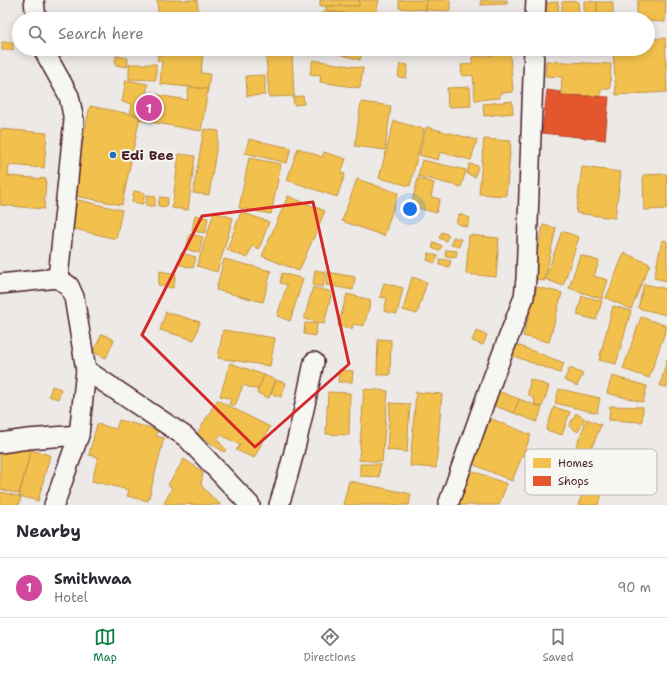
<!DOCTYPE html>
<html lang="en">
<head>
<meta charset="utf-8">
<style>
	body { margin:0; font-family:"Shantell Sans",sans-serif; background:#f2f2f3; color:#2b2b33 }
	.you { position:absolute; left:410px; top:209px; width:14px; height:14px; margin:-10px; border:3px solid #fff; border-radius:50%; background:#1a73e8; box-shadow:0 0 0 6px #1a73e833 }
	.badge { display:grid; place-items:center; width:26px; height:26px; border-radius:50%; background:#0b8043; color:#fff; font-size:13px; font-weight:700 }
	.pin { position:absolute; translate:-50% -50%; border:2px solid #fff; box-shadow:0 1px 4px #0006 }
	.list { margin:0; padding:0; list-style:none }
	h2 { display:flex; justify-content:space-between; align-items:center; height:52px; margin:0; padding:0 16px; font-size:17px }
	h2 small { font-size:13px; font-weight:400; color:#7c7c81 }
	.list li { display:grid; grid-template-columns:26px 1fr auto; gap:12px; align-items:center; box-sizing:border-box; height:60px; padding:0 16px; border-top:1px solid #e1e1e2 }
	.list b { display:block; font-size:15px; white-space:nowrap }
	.list p { margin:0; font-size:13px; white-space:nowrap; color:#7c7c81 }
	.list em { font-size:13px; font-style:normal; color:#7c7c81 }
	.icon { flex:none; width:22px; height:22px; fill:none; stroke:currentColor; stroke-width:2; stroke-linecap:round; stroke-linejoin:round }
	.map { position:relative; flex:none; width:667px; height:505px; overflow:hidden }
	.search { position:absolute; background:#fff; box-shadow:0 2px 10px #0003; left:12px; right:12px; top:12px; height:44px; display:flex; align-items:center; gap:10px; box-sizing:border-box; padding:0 14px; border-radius:22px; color:#7c7c81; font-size:15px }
	.sheet { height:112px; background:#fff }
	nav { display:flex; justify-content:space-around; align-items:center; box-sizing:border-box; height:56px; border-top:1px solid #e1e1e2; background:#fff; font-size:11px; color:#7c7c81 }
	nav a { display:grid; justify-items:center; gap:2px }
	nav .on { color:#0b8043 }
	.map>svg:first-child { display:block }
	.homes { fill:#f2c14e; stroke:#c09044 }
	.shops { fill:#e4572e; stroke:#b6462d }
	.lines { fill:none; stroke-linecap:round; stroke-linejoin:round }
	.street-casing { stroke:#4a1f2b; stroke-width:22 }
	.street { stroke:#f6f6f2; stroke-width:19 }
	.marked { fill:none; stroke:#d62828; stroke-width:3; stroke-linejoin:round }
	.poi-dot { fill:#1f6fb2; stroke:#f6f6f2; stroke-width:1.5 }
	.labels { text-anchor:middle; stroke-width:4; stroke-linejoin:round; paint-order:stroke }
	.poi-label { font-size:14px; font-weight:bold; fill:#4a1f2b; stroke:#f6f6f2; text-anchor:start }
	.key { fill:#f6f6f2; stroke:#c2b6b6; stroke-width:1 }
	.key-label { font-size:11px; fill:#4a1f2b }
</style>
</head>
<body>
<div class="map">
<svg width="667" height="505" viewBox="0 0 667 505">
	<rect width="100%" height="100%" fill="#ece9e6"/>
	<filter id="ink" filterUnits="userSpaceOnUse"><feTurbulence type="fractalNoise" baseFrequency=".025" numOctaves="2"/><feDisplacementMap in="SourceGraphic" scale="8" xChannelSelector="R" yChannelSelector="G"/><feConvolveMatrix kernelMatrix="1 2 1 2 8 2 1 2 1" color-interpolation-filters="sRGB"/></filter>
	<g filter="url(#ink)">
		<g class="homes">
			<polygon points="157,0 197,0 199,19 159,19"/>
			<rect x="320" y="0" width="39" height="6"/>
			<polygon points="359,0 379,0 374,19 349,19 350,14 327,11 325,6 359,6"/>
			<polygon points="399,0 427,0 426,10 399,8"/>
			<polygon points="427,0 450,0 450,11 426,10"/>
			<polygon points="481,0 507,0 507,4 481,5"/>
			<polygon points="638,0 666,1 665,22 648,21 648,19 636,19"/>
			<polygon points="578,1 579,19 562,19 562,2"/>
			<polygon points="584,1 597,2 597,16 584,16"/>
			<polygon points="558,2 559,14 545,15 545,3"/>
			<polygon points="597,2 613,2 613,17 597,16"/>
			<polygon points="327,11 350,14 349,19 321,19 323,12"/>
			<polygon points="450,15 471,18 471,19 450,19"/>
			<rect x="539" y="17" width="19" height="2"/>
			<polygon points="665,38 667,92 616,95 613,49 648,49 648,39"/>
			<rect x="2" y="42" width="11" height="8"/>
			<polygon points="164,49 203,52 201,73 210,74 208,89 160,84 162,61 157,60 158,55 164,55"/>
			<polygon points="322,49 363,49 360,60"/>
			<polygon points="292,54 294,96 269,97 266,56"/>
			<polygon points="510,54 513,92 500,93 500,98 475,100 473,75 462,76 461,65 472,64 472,57"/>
			<polygon points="116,56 128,58 127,67 115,65"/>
			<polygon points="313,60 363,68 360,88 320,82 321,75 310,74"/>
			<polygon points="546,61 611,64 610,89 601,89 601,96 561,95 562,77 545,76"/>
			<polygon points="129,64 156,64 156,80 129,79"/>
			<polygon points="400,64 408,65 406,78 398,77"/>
			<polygon points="265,75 265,95 247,96 246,76"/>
			<polygon points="126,80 148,84 146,93 187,100 189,87 208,89 201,131 140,120 140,116 130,114 132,104 122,102"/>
			<polygon points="470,87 471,106 448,107 447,88"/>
			<polygon points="303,96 304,104 294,105 293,97"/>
			<polygon points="512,101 513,113 484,116 483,104"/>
			<polygon points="361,102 391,106 385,150 355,146"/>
			<polygon points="90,106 140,116 122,205 71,195"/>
			<polygon points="394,121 424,129 410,186 379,178"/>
			<polygon points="426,127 477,140 471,160 440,152 438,160 419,155"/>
			<polygon points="0,129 47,133 44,168 9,165 8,176 46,179 44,209 0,205"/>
			<polygon points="204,129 219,131 209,195 193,193"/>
			<polygon points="249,139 291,148 287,163 245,153"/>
			<polygon points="484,139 511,141 506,196 479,194"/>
			<polygon points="298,148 322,157 324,152 346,159 341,173 345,174 337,197 287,180"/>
			<polygon points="179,154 195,156 188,210 172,208"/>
			<polygon points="249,158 281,164 271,214 239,208"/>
			<polygon points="422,160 466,170 461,187 418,176"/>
			<polygon points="469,164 478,166 475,177 467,174"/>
			<polygon points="582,167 621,172 615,218 576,213"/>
			<polygon points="667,174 667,209 644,210 643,175"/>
			<polygon points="418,178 434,183 431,197 440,199 436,213 411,206"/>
			<polygon points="357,179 398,193 384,236 342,221"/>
			<polygon points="134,191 145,193 143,204 132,202"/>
			<polygon points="147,195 155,196 155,206 146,206"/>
			<polygon points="288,196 325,211 299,271 262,256"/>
			<polygon points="160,197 168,198 167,207 158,206"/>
			<polygon points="74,199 122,210 116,239 67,227"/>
			<polygon points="214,212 233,218 217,272 197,266"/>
			<polygon points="241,212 269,222 259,249 252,246 247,258 227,250"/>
			<polygon points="459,214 470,218 467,227 456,223"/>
			<polygon points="195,215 208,218 205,233 192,231"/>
			<polygon points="543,225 556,228 544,281 531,278"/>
			<polygon points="562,231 579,237 563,286 545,279"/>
			<polygon points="442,232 449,235 446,241 439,238"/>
			<polygon points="190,234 203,237 199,253 186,249"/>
			<polygon points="469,235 499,238 496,277 466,274"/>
			<polygon points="453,237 461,239 459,247 451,245"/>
			<polygon points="662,240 667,241 667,281 654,278"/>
			<polygon points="434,242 442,246 439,251 432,248"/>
			<polygon points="446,250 457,251 456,257 445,256"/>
			<polygon points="181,253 196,257 193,268 178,264"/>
			<polygon points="429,253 438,256 435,263 427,260"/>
			<polygon points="624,253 650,264 631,309 606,298"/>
			<polygon points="580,255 599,261 594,276 608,280 602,299 569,288"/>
			<polygon points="224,259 271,271 263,302 216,290"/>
			<polygon points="440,259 451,261 449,267 439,265"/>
			<polygon points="315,270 326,272 323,287 313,285"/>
			<polygon points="160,271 176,274 173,288 158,285"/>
			<polygon points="328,272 355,277 353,290 326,285"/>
			<polygon points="282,273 303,279 290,321 277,316 287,285 280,283"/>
			<polygon points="412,277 427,282 417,314 403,310"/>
			<polygon points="384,283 403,288 397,314 384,311 387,298 380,297"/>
			<polygon points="644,284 667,289 667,315 638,308"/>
			<polygon points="313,287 332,292 324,324 304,319"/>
			<polygon points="537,287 562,293 549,342 523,336"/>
			<polygon points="347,294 371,300 364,326 353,324 352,329 338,326"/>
			<polygon points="582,296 602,301 596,320 577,315"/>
			<polygon points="613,306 631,311 616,364 599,360"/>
			<polygon points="166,312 200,322 194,340 160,330"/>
			<polygon points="641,317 667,326 649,378 623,369"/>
			<polygon points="305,323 317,324 315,336 304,334"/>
			<polygon points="223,330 275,338 270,366 218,358"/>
			<polygon points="476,331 487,335 483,345 472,341"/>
			<polygon points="102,334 114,340 106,358 93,352"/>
			<polygon points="378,339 391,340 390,375 377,375"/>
			<polygon points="512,343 564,363 560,373 508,354"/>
			<polygon points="667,359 667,387 660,386"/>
			<polygon points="230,363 264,375 258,390 243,385 235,406 229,404 231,399 220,396"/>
			<polygon points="570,368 583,374 577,386 564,380"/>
			<polygon points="339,370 353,371 352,382 338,382"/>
			<polygon points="264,375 276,380 269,398 257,393"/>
			<polygon points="612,376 647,386 643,402 607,393"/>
			<polygon points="530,379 549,386 542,407 534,404 535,400 528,394"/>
			<polygon points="276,380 286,383 281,397 271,394"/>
			<polygon points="52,386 61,389 58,399 49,396"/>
			<polygon points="364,389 388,391 382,462 359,460"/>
			<polygon points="559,389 600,398 597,413 555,403"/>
			<polygon points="495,390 519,399 514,413 489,404"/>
			<polygon points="328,392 350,393 349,435 326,434"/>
			<polygon points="416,392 442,394 436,468 410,466"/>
			<polygon points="519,399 542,408 537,422 514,413"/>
			<polygon points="217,400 270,427 254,458 236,450 240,445 221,435 217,439 226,450 224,452 197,434"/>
			<polygon points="390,403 410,404 407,452 387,450"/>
			<polygon points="610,406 643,407 642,422 609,420"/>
			<polygon points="554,407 570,412 562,435 546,430"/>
			<polygon points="576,413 585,419 578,432 569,426"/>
			<polygon points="487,417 531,435 512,481 468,462"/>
			<polygon points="587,419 601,425 581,474 567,469"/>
			<polygon points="119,420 158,430 156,436 164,438 148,501 127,496 129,490 92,481 98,457 89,455 97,424 116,429"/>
			<polygon points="12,445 31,450 19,494 0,489 0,450 10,452"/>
			<polygon points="31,450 50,455 38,501 19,496"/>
			<polygon points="184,459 203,472 201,485 212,497 220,504 220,505 164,504 172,488 168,485"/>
			<polygon points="360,464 380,464 379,477 360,476"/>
			<polygon points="465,468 507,484 499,505 455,505"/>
			<polygon points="349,481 411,494 409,505 343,505"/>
			<polygon points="584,489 602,495 598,505 578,505"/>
			<polygon points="0,492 21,497 19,505 0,505"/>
		</g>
		<polygon class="shops" points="547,90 561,92 561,95 609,97 605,140 542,133"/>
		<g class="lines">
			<g class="street-casing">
				<g id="street">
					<polyline points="34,0 36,19"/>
					<polyline points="535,19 536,0"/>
					<polyline points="43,49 69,96 74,120 58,278 69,286 74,297 86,370 79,435 54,505"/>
					<polyline points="0,284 58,278"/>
					<polyline points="86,370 186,437 250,505"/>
					<polyline points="0,443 28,439 79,435"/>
					<path d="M 279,505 C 294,458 304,410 314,362"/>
					<polyline points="448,505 493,378 524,297 526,279 534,49"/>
				</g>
			</g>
			<use href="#street" class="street"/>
		</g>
	</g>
	<path class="marked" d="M 313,202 L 349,364 L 255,447 L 142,335 L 202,216 Z"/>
	<circle class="poi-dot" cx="113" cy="155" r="4"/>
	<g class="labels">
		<g class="poi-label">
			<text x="121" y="160">Edi Bee</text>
		</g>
	</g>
	<rect x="525" y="449" width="132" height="46" rx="6" class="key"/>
	<rect x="533" y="458" width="18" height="10" fill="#f2c14e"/>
	<rect x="533" y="476" width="18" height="10" fill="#e4572e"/>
	<g class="key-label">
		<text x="558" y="467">Homes</text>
		<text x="558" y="485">Shops</text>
	</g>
</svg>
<div class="you"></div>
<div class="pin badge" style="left:149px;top:108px;background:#d1479c">1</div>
<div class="search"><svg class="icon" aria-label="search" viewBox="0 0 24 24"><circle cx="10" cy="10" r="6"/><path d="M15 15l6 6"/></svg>Search here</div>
</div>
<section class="sheet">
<h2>Nearby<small></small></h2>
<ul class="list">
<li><span class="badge" style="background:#d1479c">1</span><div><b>Smithwaa</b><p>Hotel</p></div><em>90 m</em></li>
</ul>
</section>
<nav>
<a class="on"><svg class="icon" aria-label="map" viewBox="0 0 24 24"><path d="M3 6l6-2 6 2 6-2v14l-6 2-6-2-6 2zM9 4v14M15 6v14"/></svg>Map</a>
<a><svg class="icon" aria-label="directions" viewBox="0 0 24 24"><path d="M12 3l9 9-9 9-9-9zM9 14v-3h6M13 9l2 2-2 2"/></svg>Directions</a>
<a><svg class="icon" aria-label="saved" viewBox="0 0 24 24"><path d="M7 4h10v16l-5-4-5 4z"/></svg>Saved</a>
</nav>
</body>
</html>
